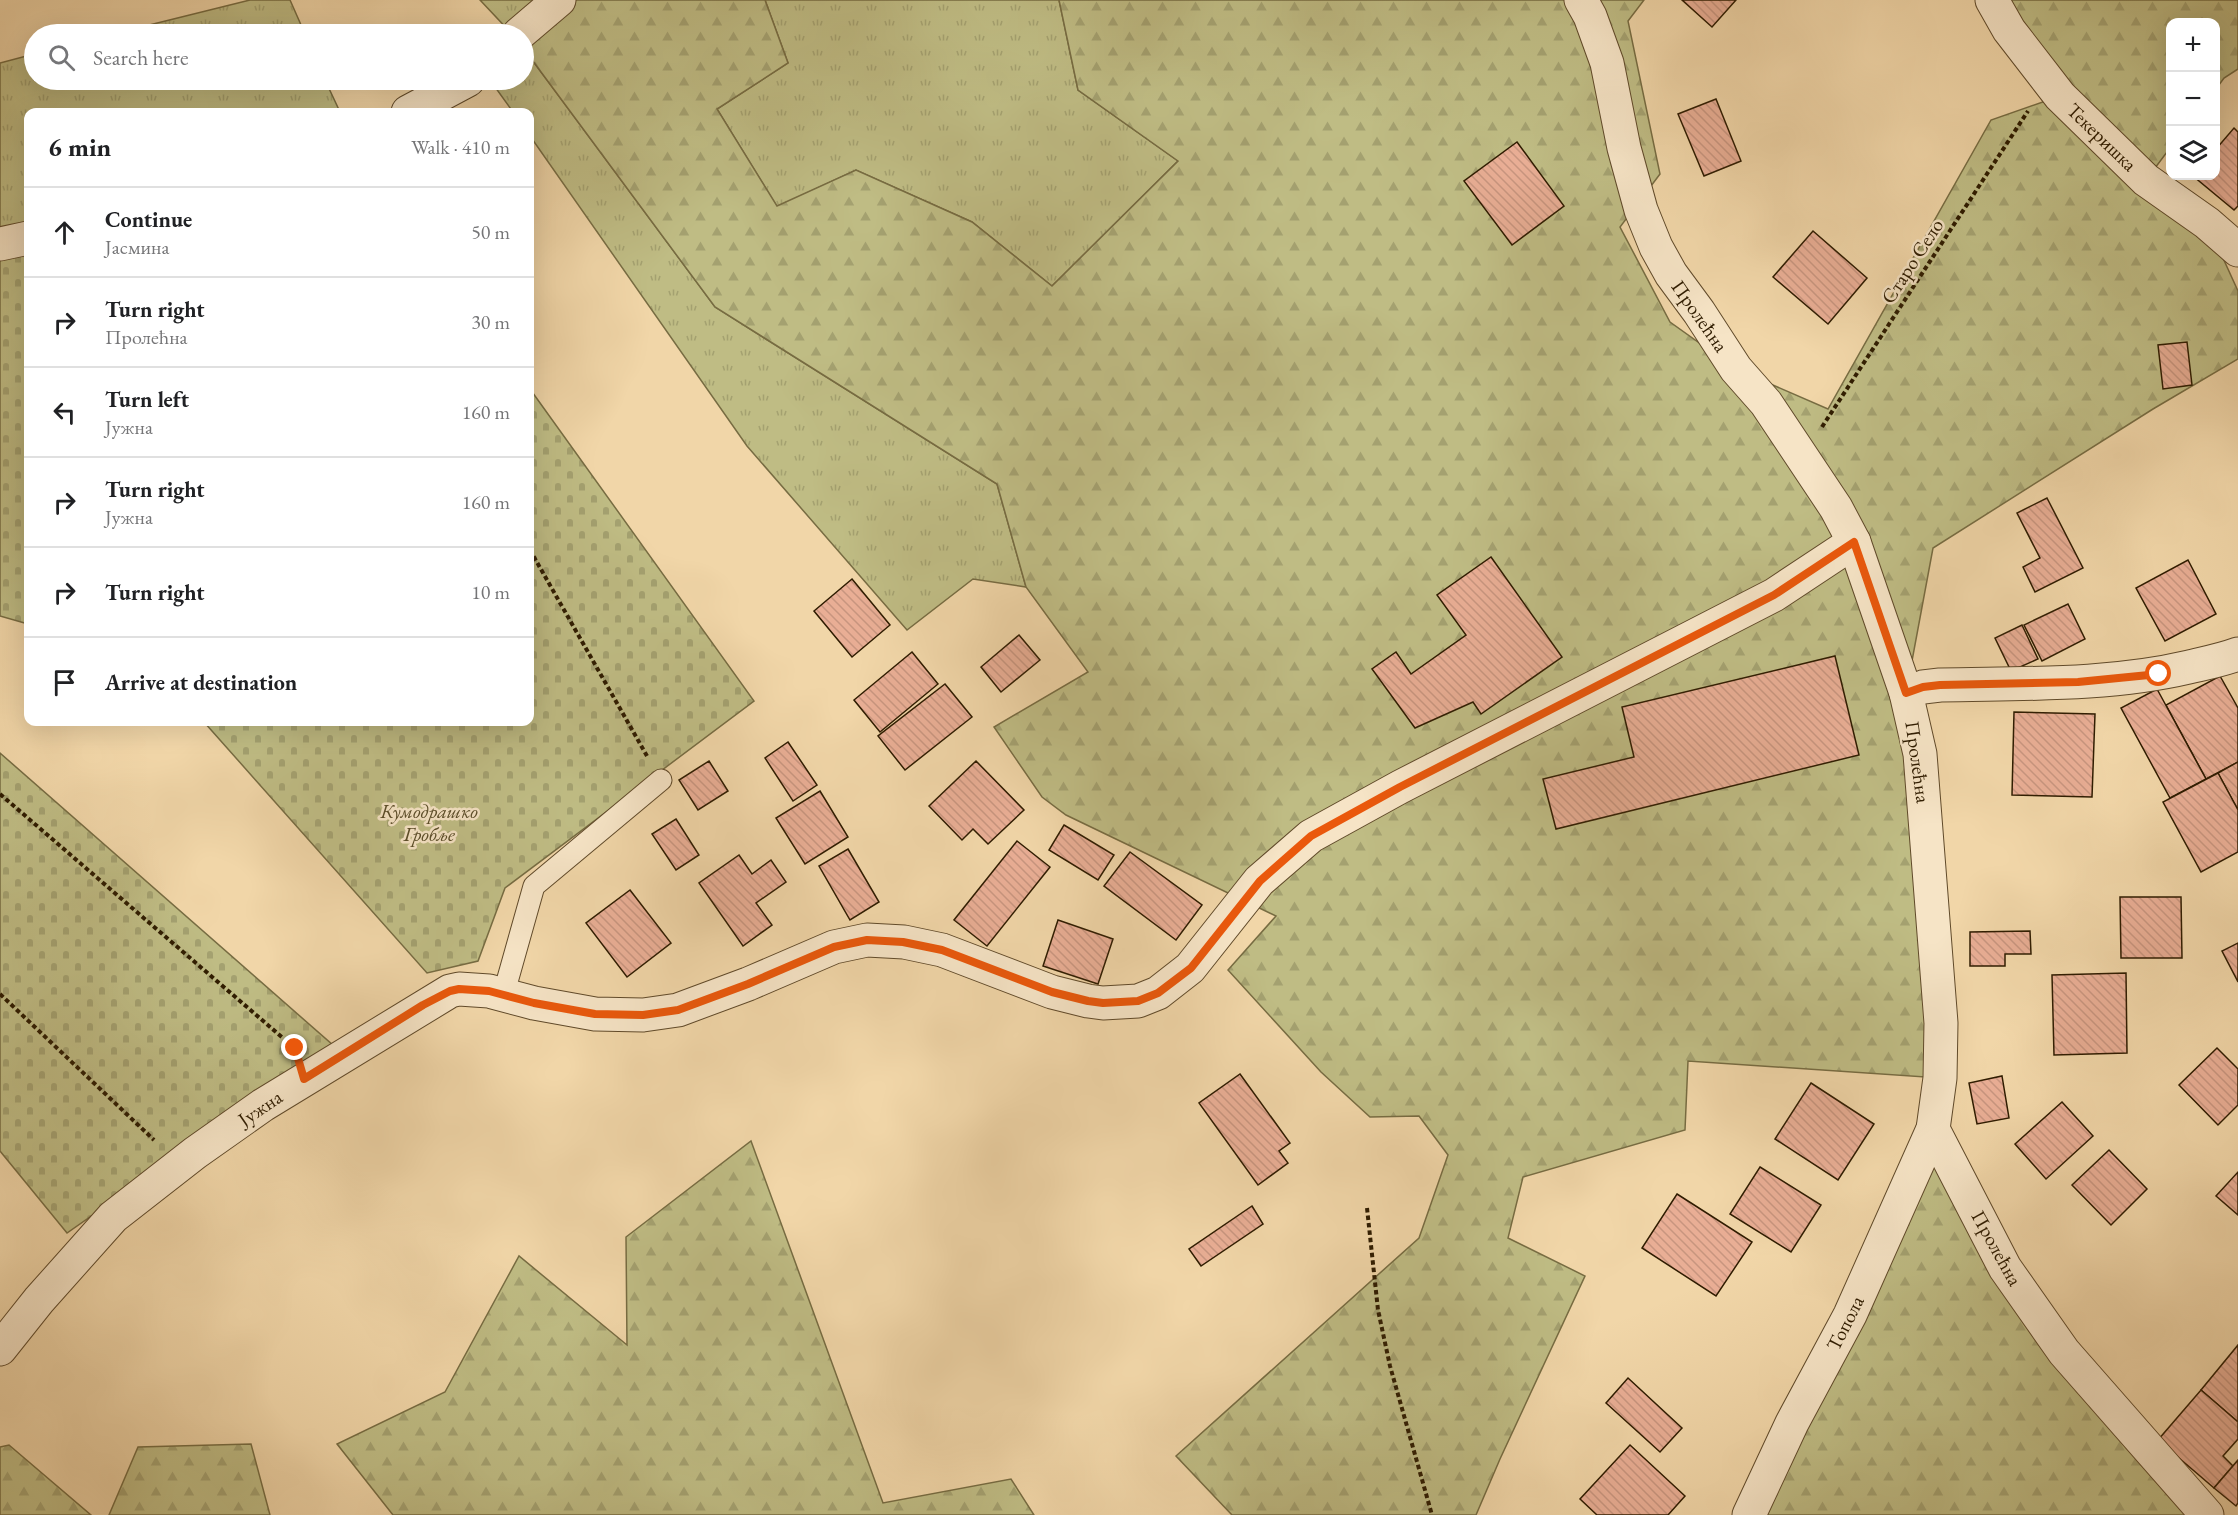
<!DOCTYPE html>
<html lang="en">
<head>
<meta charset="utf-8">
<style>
	body { margin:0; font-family:"EB Garamond",serif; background:#f2f2f2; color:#202124 }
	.controls { position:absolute; right:18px; top:18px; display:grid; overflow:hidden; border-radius:12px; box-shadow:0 6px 24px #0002 }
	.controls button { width:54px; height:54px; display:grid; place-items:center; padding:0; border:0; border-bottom:2px solid #e0e0e0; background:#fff; color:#202124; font:30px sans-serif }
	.stop { position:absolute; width:18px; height:18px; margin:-14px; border:4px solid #ea580c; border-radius:50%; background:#fff }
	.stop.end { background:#ea580c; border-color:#fff; box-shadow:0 2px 6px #0008 }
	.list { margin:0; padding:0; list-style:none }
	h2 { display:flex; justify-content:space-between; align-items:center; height:78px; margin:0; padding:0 24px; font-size:26px }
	h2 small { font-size:20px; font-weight:400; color:#757577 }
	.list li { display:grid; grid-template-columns:39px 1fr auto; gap:18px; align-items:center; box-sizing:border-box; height:90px; padding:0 24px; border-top:2px solid #e0e0e0 }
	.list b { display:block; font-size:22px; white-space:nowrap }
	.list p { margin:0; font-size:20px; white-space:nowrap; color:#757577 }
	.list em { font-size:20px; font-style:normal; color:#757577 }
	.icon { flex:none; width:33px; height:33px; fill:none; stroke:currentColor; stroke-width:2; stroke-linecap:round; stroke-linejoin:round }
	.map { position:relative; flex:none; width:2238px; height:1515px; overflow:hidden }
	.search { position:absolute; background:#fff; box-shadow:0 6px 24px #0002; left:24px; top:24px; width:510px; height:66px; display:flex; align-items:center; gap:15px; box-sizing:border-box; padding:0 21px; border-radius:33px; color:#757577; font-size:22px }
	.panel { position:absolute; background:#fff; box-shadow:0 6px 24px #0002; left:24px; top:108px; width:510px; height:618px; border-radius:12px }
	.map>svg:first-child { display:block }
	.grass { fill:url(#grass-tufts); stroke:#776c42; stroke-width:1.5 }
	.forest { fill:url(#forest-firs); stroke:#776c42; stroke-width:1.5 }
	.cemetery { fill:url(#cemetery-stones); stroke:#776c42; stroke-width:1.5 }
	.building { fill:url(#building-back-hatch); stroke:#2f1c00; stroke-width:1.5 }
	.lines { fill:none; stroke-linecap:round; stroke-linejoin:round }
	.service-casing { stroke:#604a2a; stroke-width:23 }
	.minor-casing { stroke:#604a2a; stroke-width:35 }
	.path { stroke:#2f1c00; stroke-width:4; stroke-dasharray:4.5 3; stroke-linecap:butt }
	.service { stroke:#f6e4c6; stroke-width:21 }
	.minor { stroke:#f6e4c6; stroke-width:33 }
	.route { stroke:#ea580c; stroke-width:8 }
	.labels { text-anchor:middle; stroke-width:5; stroke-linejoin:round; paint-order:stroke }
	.street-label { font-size:20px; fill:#2f1c00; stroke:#f6e4c6 }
	.park-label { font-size:20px; font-style:italic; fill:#5a4c28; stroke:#f6e4c6 }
</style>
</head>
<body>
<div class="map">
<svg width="2238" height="1515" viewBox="0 0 2238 1515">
	<defs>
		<pattern id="grass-tufts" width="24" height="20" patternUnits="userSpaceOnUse" patternTransform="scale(1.5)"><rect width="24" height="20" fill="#bfbc84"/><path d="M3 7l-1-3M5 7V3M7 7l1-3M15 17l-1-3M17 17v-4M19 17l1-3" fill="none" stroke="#a4a170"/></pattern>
		<pattern id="forest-firs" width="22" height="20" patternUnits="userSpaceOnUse" patternTransform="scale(1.5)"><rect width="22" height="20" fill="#bfbc84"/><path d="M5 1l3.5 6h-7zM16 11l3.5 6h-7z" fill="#a4a170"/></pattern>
		<pattern id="cemetery-stones" width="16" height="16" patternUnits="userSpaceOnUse" patternTransform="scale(1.5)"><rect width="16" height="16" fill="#bfbc84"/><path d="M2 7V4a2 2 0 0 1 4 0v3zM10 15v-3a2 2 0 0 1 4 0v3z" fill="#a4a170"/></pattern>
		<pattern id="building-back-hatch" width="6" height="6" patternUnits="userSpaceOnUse" patternTransform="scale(1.5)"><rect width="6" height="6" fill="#e9ae95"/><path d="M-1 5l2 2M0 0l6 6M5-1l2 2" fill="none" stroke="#c8957f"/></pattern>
	</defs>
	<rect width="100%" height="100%" fill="#f1d6a8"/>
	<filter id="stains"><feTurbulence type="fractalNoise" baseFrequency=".00333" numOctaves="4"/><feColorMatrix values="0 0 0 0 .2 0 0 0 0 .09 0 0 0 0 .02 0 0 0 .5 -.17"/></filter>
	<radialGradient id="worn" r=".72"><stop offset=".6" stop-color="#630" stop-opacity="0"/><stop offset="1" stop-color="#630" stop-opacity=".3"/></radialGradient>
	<g class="grass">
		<polygon points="250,0 290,0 305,34 113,34"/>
		<polygon points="480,0 559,0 512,34"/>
		<polygon points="765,0 1059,0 1078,90 1178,161 1052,286 972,222 856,170 777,207 717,109 788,63"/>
		<polygon points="524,49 715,307 997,484 1026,587 973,579 907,630 747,446 530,136 530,112 513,112 490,80 524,80"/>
		<polygon points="34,54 34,80 325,80 340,112 28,112 28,238 0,244 0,63"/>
	</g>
	<g class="forest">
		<polygon points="563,0 765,0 788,63 717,109 777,206 856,170 972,222 1052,286 1178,161 1078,90 1059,0 1644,0 1628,21 1660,174 1620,227 1670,322 1736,369 1828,409 1991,120 2060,96 1992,0 2238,0 2238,69 2224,78 2216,89 2216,22 2170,22 2170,148 2146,180 2207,223 2238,291 2238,359 2153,409 1933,548 1906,693 1940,1078 1688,1061 1685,1130 1523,1177 1508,1238 1585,1276 1500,1459 1476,1515 1232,1515 1176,1456 1419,1238 1448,1155 1419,1116 1370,1117 1321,1072 1228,970 1276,916 1066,815 1042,797 994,727 1088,672 1026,587 997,484 715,307 524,49"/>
		<polygon points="1933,1129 2005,1268 2207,1515 1749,1515"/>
		<polygon points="751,1141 883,1503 1011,1479 1034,1515 393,1515 337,1444 445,1392 519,1256 627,1345 626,1237"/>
		<polygon points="251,1444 270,1515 109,1515 138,1447"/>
		<polygon points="9,1445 91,1515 0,1515 0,1447"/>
	</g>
	<g class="cemetery">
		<polygon points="28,238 28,624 0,616 0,244"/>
		<polygon points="530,389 754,701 505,888 478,961 427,973 204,722 530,722"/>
		<polygon points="0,753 334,1046 67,1233 0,1151"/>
	</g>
	<g class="building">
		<polygon points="1682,0 1736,0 1712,27"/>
		<polygon points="1716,99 1741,161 1704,176 1678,114"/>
		<polygon points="2234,128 2238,132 2238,206 2234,210 2193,176 2216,176 2216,149"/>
		<polygon points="1517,142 1564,206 1512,245 1464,181"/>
		<polygon points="1813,231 1867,278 1828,324 1773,277"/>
		<polygon points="2187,342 2192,385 2163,389 2158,345"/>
		<polygon points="2047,498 2083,568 2035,592 2023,567 2040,558 2017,513"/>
		<polygon points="1491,557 1562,657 1481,714 1473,702 1415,728 1372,669 1396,652 1411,674 1466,635 1437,595"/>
		<polygon points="2188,560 2216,614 2165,641 2136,588"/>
		<polygon points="852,579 890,625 852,657 814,611"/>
		<polygon points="2068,604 2085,639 2042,661 2024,625"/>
		<polygon points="2022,625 2038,659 2011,671 1995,638"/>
		<polygon points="1019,635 1040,660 1001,692 981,667"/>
		<polygon points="912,652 938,684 880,732 854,700"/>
		<polygon points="1835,656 1859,755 1556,829 1543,779 1634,757 1622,707"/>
		<polygon points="2220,676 2238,708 2238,762 2206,779 2166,705"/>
		<polygon points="945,684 972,717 905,770 878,736"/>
		<polygon points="2157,689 2206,779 2170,798 2121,708"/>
		<polygon points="2014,712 2095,714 2092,797 2012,795"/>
		<polygon points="788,742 817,785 793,801 765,758"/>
		<polygon points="709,761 728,791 698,810 679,780"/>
		<polygon points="976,761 1024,810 988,844 973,829 962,840 929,806"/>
		<polygon points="2238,762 2238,810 2218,773"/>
		<polygon points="2218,773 2238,810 2238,852 2201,872 2163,802"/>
		<polygon points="820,791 848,837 805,864 776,818"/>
		<polygon points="676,819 699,855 676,870 652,834"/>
		<polygon points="1064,825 1114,855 1098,880 1049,850"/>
		<polygon points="1017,841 1050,867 987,946 954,920"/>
		<polygon points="848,849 879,902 850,920 819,866"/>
		<polygon points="1130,852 1202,905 1176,940 1104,886"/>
		<polygon points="739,855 752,874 771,860 786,882 756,903 772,925 743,946 699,883"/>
		<polygon points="630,890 671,943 627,977 586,923"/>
		<polygon points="2120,897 2181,897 2182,958 2121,958"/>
		<polygon points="1058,920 1113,939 1098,984 1043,966"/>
		<polygon points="2030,931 2031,954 2005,954 2005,966 1970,966 1970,932"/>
		<polygon points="2238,943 2238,982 2222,951"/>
		<polygon points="2126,973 2127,1053 2054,1055 2052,975"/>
		<polygon points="2217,1048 2238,1069 2238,1105 2218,1125 2179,1085"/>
		<polygon points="1240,1074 1290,1143 1279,1151 1288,1163 1258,1185 1199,1103"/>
		<polygon points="2002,1076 2009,1118 1977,1124 1969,1083"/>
		<polygon points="1811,1083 1874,1124 1838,1180 1775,1139"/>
		<polygon points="2062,1102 2093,1136 2046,1179 2015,1144"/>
		<polygon points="2109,1150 2147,1189 2111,1225 2072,1185"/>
		<polygon points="1760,1167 1821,1205 1791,1252 1730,1214"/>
		<polygon points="2238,1172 2238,1215 2216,1196"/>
		<polygon points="1677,1194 1752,1242 1716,1296 1642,1248"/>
		<polygon points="1252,1206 1263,1224 1201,1266 1189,1249"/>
		<polygon points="2238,1345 2238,1422 2201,1390"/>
		<polygon points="1628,1378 1682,1428 1660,1452 1606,1403"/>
		<polygon points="2201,1390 2238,1422 2238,1439 2223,1456 2233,1466 2214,1488 2158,1440"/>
		<polygon points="1630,1445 1685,1496 1668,1515 1597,1515 1580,1499"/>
		<polygon points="2238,1460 2238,1503 2236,1506 2214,1488"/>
	</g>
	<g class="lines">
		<g class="service-casing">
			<polyline id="service" points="503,996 534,886 661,780"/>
		</g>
		<g class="minor-casing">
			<g id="minor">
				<polyline points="1581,0 1590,16 1607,63 1624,148 1641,210 1656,247 1671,274 1699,312 1736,369 1766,403 1836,508 1854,542 1906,693 1920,754 1941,1023 1940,1078 1933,1129 2005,1268 2064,1352 2207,1515"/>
				<polyline points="1992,0 2009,30 2060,96 2146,180 2207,223 2238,250"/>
				<polyline points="519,34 559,0"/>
				<polyline points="408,112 468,80"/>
				<polyline points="0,244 28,238"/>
				<path d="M 1906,693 L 1923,687 L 1940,685 C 2023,683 2108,686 2189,667 C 2206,663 2222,660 2238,654"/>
				<polyline points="0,1349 39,1300 113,1217 195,1153 263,1105 450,991 459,989 489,991 534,1003 595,1014 643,1015 678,1010 748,984 834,947 867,940 904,942 942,950 1052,992 1088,1001 1103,1003 1138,1001 1158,993 1190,968 1259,881 1311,836 1400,787 1774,595 1854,542"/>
				<polyline points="1749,1515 1792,1423 1850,1315 1933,1129"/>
			</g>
		</g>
		<g class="path">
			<polyline points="1822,427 2028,111"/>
			<polyline points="530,550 647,756"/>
			<polyline points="0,794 291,1045"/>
			<polyline points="0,994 154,1140"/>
			<polyline points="1367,1208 1378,1310 1390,1366 1432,1515"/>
		</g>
		<use href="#service" class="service"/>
		<use href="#minor" class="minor"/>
	</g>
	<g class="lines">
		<polyline class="route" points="295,1048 304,1079 423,1005 450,991 459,989 489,991 534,1003 595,1014 643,1015 678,1010 748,984 834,947 867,940 903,942 942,950 1052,992 1088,1001 1103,1003 1138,1001 1158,993 1191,968 1260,881 1311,836 1400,787 1774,595 1854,542 1906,693 1923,687 1940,685 2078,682 2159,674"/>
	</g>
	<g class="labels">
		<g class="street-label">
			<text transform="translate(2102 137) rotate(44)" y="7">Текеришка</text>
			<text transform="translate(1912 261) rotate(-57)" y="7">Старо Село</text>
			<text transform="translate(1700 316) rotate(55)" y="7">Пролећна</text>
			<text transform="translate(1918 762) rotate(82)" y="7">Пролећна</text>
			<text transform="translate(260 1108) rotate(-34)" y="7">Јужна</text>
			<text transform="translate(1997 1248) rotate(61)" y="7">Пролећна</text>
			<text transform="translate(1845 1323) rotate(-63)" y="7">Топола</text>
		</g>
		<g class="park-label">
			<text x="429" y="818">Кумодрашко<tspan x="429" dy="23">Гробље</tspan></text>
		</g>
	</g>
	<rect width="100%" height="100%" filter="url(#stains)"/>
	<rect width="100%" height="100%" fill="url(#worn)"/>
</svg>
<div class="controls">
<button>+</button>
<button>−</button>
<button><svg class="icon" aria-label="layers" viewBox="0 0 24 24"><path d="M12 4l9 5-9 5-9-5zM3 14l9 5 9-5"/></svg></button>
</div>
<div class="stop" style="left:2159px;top:674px"></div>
<div class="stop end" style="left:295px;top:1048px"></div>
<div class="search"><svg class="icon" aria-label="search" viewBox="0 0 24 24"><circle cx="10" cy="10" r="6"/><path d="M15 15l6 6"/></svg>Search here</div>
<section class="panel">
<h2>6 min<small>Walk · 410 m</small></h2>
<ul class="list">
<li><svg class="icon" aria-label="ahead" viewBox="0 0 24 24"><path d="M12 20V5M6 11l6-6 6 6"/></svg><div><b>Continue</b><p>Јасмина</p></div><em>50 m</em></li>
<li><svg class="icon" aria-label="right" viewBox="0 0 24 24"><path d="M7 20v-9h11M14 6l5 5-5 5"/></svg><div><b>Turn right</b><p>Пролећна</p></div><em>30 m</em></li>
<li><svg class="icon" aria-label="left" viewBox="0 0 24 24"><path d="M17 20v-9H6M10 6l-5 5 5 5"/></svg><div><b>Turn left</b><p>Јужна</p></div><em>160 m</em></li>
<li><svg class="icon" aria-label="right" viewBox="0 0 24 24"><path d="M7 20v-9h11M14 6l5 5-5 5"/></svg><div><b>Turn right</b><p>Јужна</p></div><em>160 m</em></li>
<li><svg class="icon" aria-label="right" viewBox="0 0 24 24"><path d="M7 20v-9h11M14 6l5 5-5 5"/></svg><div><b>Turn right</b></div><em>10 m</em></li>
<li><svg class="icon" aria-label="arrive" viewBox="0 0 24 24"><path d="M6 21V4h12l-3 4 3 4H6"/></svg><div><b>Arrive at destination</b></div></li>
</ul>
</section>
</div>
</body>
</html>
